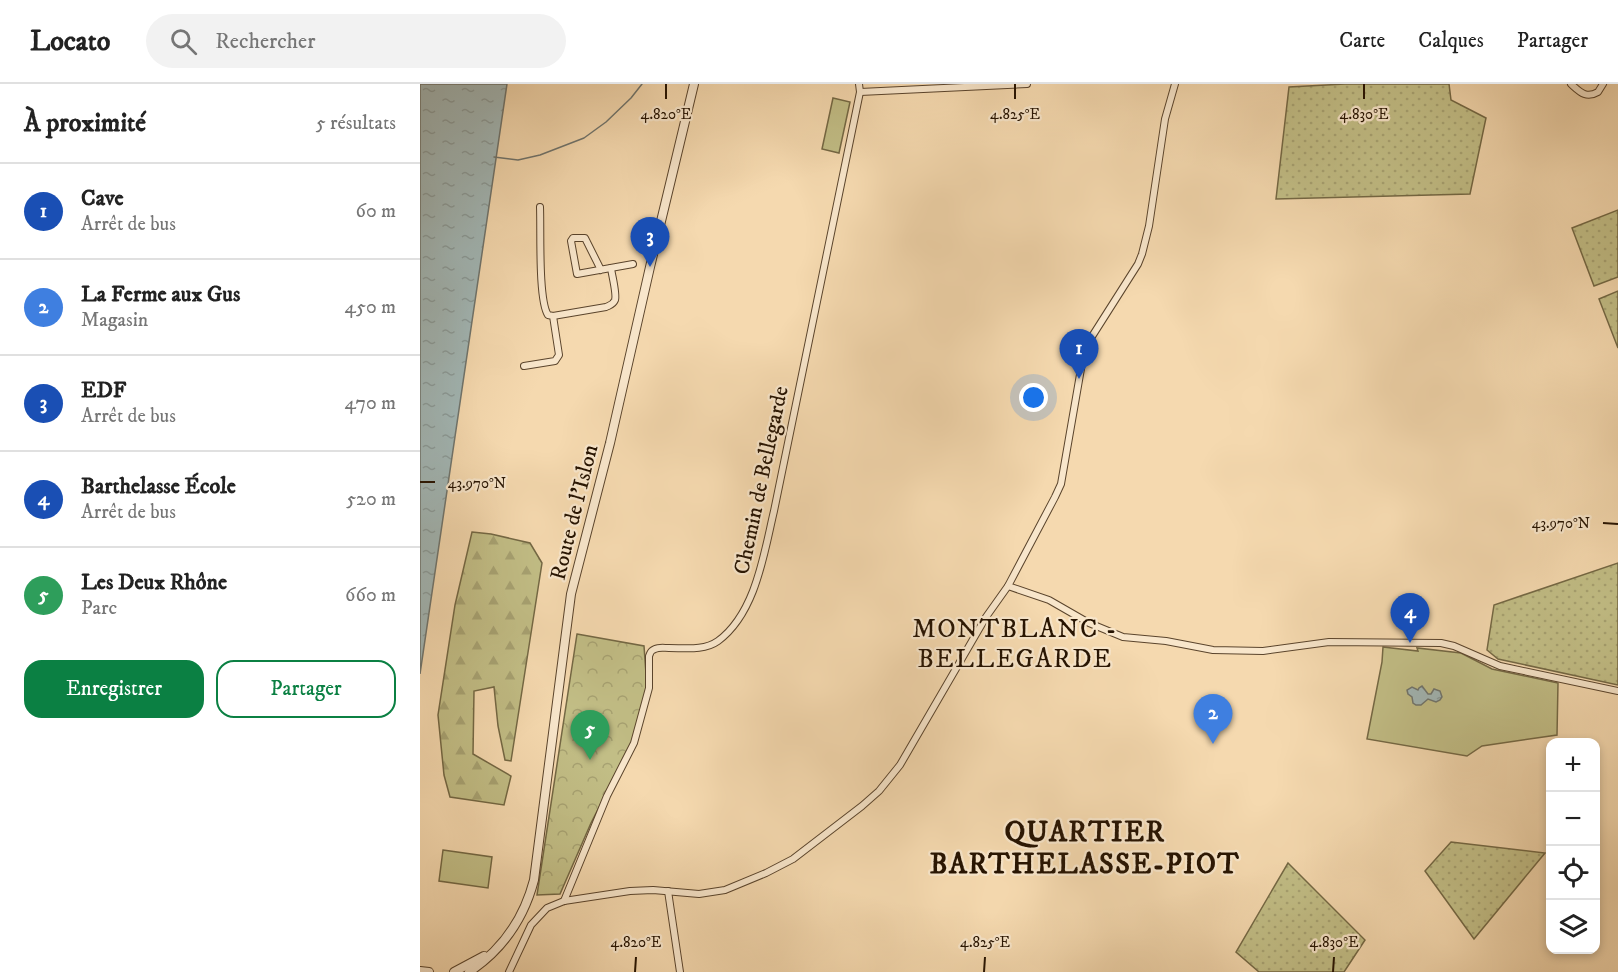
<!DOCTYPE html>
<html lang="fr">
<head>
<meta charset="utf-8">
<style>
	body { margin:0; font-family:"IM FELL DW Pica",serif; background:#f2f2f2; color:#222 }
	.controls { position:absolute; right:18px; bottom:18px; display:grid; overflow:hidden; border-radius:12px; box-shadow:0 3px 9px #0003 }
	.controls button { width:54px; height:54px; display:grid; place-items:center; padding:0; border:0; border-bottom:2px solid #e0e0e0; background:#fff; color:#222; font:30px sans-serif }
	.you { position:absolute; left:614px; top:314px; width:21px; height:21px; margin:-15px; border:4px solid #fff; border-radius:50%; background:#1a73e8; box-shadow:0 0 0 9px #1a73e833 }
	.badge { display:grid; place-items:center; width:39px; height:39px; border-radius:50%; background:#0b8043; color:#fff; font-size:20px; font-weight:700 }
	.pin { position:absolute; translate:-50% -50px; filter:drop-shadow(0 2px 3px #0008) }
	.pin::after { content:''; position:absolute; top:32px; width:21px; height:18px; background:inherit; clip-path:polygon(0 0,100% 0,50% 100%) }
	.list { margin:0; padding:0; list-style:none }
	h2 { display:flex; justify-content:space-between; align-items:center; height:78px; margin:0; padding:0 24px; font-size:26px }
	h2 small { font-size:20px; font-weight:400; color:#767676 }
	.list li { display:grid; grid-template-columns:39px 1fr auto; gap:18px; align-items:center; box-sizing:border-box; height:96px; padding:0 24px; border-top:2px solid #e0e0e0 }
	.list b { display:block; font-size:22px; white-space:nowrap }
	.list p { margin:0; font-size:20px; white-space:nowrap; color:#767676 }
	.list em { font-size:20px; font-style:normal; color:#767676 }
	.actions { display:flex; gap:12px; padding:18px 24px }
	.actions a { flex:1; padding:14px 0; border:2px solid #0b8043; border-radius:18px; text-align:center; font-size:21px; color:#0b8043 }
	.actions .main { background:#0b8043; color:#fff }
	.icon { flex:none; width:33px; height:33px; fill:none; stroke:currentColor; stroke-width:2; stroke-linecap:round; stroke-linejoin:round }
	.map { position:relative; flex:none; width:1198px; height:888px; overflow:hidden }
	header { display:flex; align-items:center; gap:36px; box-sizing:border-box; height:84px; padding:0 30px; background:#fff; border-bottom:2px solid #e0e0e0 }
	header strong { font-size:28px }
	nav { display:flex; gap:33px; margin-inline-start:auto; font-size:21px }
	.search { width:420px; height:54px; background:#f2f2f2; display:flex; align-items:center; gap:15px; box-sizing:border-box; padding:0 21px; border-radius:33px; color:#767676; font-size:22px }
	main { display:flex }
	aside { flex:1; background:#fff }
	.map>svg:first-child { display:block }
	.grass { fill:url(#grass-dots); stroke:#746844; stroke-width:1.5 }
	.forest { fill:url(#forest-firs); stroke:#746844; stroke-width:1.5 }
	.park { fill:url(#park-crowns); stroke:#746844; stroke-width:1.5 }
	.pitch { fill:#c2be86; stroke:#746844; stroke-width:1.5 }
	.water { fill:url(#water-ripples); stroke:#70756e; stroke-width:1.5 }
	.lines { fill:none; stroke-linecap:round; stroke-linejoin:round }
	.stream { stroke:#70756e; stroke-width:1.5 }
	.minor-casing { stroke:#5a442c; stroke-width:8 }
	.tertiary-casing { stroke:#5a442c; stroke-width:10 }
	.minor { stroke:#f8e6cb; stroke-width:6 }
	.tertiary { stroke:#f8e6cb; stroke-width:8 }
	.ticks { fill:none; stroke:#261301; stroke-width:2 }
	.labels { text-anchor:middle; stroke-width:4.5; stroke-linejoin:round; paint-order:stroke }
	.street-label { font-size:22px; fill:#261301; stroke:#f8e6cb }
	.quarter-label { font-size:26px; letter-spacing:1.5px; fill:#261301; stroke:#f8e6cb }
	.district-label { font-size:28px; font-weight:bold; letter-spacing:1.5px; fill:#261301; stroke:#f8e6cb }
	.ticks-label { font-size:15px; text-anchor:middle; fill:#261301; stroke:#f8e6cb; stroke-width:4.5; stroke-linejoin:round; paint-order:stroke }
</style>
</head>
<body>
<header>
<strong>Locato</strong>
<div class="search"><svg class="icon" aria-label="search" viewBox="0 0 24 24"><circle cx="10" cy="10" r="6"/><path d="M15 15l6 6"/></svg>Rechercher</div>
<nav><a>Carte</a><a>Calques</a><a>Partager</a></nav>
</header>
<main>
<aside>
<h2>À proximité<small>5 résultats</small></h2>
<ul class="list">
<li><span class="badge" style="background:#1a4fb4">1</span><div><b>Cave</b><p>Arrêt de bus</p></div><em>60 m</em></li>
<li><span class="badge" style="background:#3f7fe0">2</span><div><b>La Ferme aux Gus</b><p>Magasin</p></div><em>450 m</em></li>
<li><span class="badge" style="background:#1a4fb4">3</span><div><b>EDF</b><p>Arrêt de bus</p></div><em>470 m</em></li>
<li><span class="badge" style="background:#1a4fb4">4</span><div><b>Barthelasse École</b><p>Arrêt de bus</p></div><em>520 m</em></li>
<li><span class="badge" style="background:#2e9e5b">5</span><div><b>Les Deux Rhône</b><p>Parc</p></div><em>660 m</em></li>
</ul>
<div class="actions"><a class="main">Enregistrer</a><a>Partager</a></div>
</aside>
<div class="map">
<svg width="1198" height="888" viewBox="0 0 1198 888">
	<defs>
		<pattern id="grass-dots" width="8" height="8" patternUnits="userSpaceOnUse" patternTransform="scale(1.5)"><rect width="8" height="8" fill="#c2be86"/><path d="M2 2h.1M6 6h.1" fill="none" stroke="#a7a272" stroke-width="1.8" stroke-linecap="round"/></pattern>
		<pattern id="forest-firs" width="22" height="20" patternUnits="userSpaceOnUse" patternTransform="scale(1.5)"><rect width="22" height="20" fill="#c2be86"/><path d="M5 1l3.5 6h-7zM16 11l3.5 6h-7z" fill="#a7a272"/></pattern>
		<pattern id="park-crowns" width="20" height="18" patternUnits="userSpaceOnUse" patternTransform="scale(1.5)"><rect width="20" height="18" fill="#c2be86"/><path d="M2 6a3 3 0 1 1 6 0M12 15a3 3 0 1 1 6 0" fill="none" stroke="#a7a272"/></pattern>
		<pattern id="water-ripples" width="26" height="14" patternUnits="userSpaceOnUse" patternTransform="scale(1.5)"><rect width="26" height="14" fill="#a2b7b6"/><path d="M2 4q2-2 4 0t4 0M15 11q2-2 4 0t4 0" fill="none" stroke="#8b9c9b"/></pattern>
	</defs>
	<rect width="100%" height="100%" fill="#f5d9af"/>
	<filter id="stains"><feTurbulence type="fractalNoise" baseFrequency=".00333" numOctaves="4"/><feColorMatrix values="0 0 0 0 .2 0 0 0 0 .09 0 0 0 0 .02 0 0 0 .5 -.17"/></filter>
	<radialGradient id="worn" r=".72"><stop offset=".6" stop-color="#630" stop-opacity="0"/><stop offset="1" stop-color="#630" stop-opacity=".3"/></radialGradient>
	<g class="grass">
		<polygon points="925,0 1029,0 1031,16 1066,34 1050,110 856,115 869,3"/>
		<polygon points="1198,126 1198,193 1174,202 1152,144"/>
		<polygon points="1198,207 1198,264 1179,215"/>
		<polygon points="1198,479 1198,601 1078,575 1067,566 1074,521"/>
		<polygon points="1031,758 1125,769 1054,855 1005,787"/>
		<polygon points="868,779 945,856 924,888 839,888 816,868"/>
	</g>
	<polygon class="forest" points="52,448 71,450 110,459 122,479 91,677 85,676 78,642 74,603 54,607 53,670 91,692 84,721 30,713 24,691 18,631 35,521"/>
	<polygon class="park" points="157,550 224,562 227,604 212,659 171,739 140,810 117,811"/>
	<g class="pitch">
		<polygon points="413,14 430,18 419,69 402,65"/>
		<polygon points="963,563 998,567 997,564 1041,569 1072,585 1138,599 1137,651 1062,662 1047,672 947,655 962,578"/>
		<polygon points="23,766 72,773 68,804 19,797"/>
	</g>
	<g class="water">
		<polygon points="0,0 87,0 0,590"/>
		<polygon points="1002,602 1008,610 1011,610 1014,605 1020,607 1022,613 1020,616 1016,618 1008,615 1001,621 996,621 993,619 992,613 988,610 987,606 992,603 998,606 999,604"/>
	</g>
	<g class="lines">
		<polyline class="stream" points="74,73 98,76 120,71 164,54 186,38 211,14 222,0"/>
		<g class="minor-casing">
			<g id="minor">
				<path d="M 1151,0 C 1160,8 1166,15 1178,8 L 1183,0"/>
				<polyline points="440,8 607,0"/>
				<polyline points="181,186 165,154 153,154 151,157 157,190 213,180"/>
				<path d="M 133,232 L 186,223 C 190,221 193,221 195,216 C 197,210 192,192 191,184"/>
				<path d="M 104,282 L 135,277 L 139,271 L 133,232 L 128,231 C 118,216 121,145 120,123"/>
				<polyline points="588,502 629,516 669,539 703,553 746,557 793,566 843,567 909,558 1021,559 1034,562 1080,582 1198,607"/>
				<polyline points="248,807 260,888"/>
				<path d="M 144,817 L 187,712 L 214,659 L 229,604 L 229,572 C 231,568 230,567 235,565 C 239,563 244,564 249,564 C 265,564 284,567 298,557 C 336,529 344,469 354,427 L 440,8 L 439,0"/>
				<polyline points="89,888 111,841 127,824 144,817 210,807 233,806 279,810 305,806 346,789 373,775 442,722 459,707 480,681 566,533 588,502 635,413 641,400 662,279 671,254 718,180 722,170 729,142 745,35 755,0"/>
			</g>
		</g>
		<g class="tertiary-casing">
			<g id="tertiary">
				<polyline points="0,887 9,888"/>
				<polyline points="34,888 64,872"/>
				<path d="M 49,888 C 82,866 104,834 114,796 L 151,510 L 190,359 L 230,183 L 274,0"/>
			</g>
		</g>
		<use href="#minor" class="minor"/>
		<use href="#tertiary" class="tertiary"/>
	</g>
	<path class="ticks" d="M 246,15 L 246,0M 595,15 L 595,0M 944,15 L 944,0M 0,398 L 15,398M 1183,439 L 1198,440M 215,888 L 216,873M 564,888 L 565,873M 913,888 L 914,873"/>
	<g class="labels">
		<g class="street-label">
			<text transform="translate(340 396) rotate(-78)" y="8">Chemin de Bellegarde</text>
			<text transform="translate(153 428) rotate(-76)" y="8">Route de l'Islon</text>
		</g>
		<g class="quarter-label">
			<text x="595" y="553">MONTBLANC -<tspan x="595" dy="30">BELLEGARDE</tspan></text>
		</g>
		<g class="district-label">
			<text x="665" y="757">QUARTIER<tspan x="665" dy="32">BARTHELASSE-PIOT</tspan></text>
		</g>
	</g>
	<g class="ticks-label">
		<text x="246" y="35">4.820°E</text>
		<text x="595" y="35">4.825°E</text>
		<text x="944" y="35">4.830°E</text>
		<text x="57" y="404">43.970°N</text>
		<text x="1141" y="444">43.970°N</text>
		<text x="216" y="863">4.820°E</text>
		<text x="565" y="863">4.825°E</text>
		<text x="914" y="863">4.830°E</text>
	</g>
	<rect width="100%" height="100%" filter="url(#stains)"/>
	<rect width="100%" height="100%" fill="url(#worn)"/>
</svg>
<div class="controls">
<button>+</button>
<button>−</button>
<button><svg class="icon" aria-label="locate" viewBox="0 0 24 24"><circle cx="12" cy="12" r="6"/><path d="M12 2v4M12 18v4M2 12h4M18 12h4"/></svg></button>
<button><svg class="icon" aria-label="layers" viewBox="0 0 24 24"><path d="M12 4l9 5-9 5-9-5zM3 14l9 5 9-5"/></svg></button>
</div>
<div class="you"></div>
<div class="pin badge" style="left:659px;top:295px;background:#1a4fb4">1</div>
<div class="pin badge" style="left:793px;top:660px;background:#3f7fe0">2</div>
<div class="pin badge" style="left:230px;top:183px;background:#1a4fb4">3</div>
<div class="pin badge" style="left:990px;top:559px;background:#1a4fb4">4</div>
<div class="pin badge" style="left:170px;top:676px;background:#2e9e5b">5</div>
</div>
</main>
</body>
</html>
